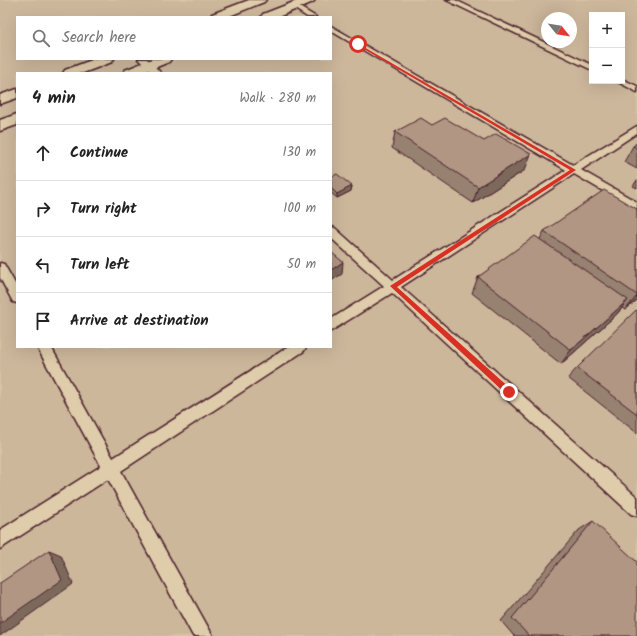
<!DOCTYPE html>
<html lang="en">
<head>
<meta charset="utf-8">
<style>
	body { margin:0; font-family:Kalam,sans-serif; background:#f2f2f2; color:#222 }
	.controls { position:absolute; right:12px; top:12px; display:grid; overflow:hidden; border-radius:0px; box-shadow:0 4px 16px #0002 }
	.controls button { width:36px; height:36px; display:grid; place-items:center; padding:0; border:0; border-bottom:1px solid #e0e0e0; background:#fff; color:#222; font:20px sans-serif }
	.compass { position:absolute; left:541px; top:12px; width:36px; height:36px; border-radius:50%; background:#fff; box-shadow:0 4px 16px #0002; rotate:120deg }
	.stop { position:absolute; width:12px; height:12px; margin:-9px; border:3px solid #d93025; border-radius:50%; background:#fff }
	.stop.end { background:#d93025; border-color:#fff; box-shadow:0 1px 4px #0008 }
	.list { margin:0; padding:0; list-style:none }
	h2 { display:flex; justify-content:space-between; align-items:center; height:52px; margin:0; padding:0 16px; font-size:17px }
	h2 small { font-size:13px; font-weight:400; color:#767676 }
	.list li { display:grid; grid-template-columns:26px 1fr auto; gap:12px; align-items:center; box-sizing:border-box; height:56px; padding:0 16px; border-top:1px solid #e0e0e0 }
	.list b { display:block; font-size:15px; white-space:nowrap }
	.list em { font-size:13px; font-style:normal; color:#767676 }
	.icon { flex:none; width:22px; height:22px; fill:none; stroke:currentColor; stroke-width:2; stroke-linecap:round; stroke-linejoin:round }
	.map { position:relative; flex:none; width:637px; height:636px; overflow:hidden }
	.search { position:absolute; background:#fff; box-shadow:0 4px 16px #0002; left:16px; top:16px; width:316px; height:44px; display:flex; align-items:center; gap:10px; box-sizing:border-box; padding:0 14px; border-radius:0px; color:#767676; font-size:15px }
	.panel { position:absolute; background:#fff; box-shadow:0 4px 16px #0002; left:16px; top:72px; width:316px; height:276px; border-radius:0px }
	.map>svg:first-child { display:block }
	.built { fill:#ccb79b; fill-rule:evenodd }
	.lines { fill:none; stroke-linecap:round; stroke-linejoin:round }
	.service-casing { stroke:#4a1f2b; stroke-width:3 }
	.minor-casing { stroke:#4a1f2b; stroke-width:3 }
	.service { fill:#deccaa; fill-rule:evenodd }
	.minor { fill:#deccaa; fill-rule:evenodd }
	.wall { fill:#978171; stroke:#4a1f2b }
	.shaded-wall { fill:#7b695c; stroke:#4a1f2b }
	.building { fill:#b09683; stroke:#4a1f2b }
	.route { fill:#d93025 }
</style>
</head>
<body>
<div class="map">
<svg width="637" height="636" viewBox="0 0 637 636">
	<rect width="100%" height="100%" fill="#d8c5a5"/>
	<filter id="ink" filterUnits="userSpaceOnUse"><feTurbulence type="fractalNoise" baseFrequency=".025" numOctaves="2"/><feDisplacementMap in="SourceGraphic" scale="8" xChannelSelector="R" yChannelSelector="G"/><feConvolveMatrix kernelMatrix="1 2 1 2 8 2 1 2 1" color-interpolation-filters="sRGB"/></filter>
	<g filter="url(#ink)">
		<path class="built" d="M 0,0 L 637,0 L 637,636 L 0,636 ZM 592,15 L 622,15 L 622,81 L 592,81 ZM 17,17 L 331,17 L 331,59 L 17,59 ZM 547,18 L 571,18 L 571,42 L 547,42 ZM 17,73 L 331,73 L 331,347 L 17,347 Z"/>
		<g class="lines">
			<g class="service-casing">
				<g id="service">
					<polygon points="446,0 455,0 592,65 592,70"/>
					<polygon points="292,5 296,5 316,17 307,17 292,7"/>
					<polygon points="331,26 573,165 637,126 637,133 581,170 637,202 637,211 574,174 401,287 637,497 637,516 631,514 392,293 331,331 331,319 384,286 331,238 331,227 335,228 393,280 566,170 331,31"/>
					<polygon points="138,59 147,59 161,73 152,73"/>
					<polygon points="622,79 637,86 637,92 616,81 622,81"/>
					<polygon points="0,263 4,264 17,287 17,303 13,302 0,278"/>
					<polygon points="37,347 51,347 113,458 288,347 306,347 304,351 121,471 213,636 193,636 108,479 0,549 0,530 101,466"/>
				</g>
			</g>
			<g class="minor-casing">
				<g id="minor">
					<polygon points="249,0 266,0 264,2 227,17 210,17 212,14"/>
					<polygon points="299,0 315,0 313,2 278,17 261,17 263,14"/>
					<polygon points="94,59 114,59 112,62 83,73 63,73 65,70"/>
					<polygon points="152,59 171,59 169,62 142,73 123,73 125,70"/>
					<polygon points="17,89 17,98 0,104 0,95"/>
					<polygon points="17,114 17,125 0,131 0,120"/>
				</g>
			</g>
			<use href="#service" class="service"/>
			<use href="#minor" class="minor"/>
		</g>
		<g class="wall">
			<polygon points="432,125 525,170 473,203 392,148 395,132"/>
			<polygon points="637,143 637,169 624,162 633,146"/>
			<polygon points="331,177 352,186 351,191 337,198 331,193"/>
			<polygon points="637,180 637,188 633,186"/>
			<polygon points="637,209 637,300 625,310 622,308 616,315 561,364 472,293 478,277 540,239 544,231"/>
			<polygon points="637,311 637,433 568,378 577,368"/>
			<polygon points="593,521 637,636 514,636 501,621 579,530"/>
		</g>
		<g class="shaded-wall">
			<polygon points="531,154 525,170 473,203 478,187"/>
			<polygon points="352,186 351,191 337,198 337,194"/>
			<polygon points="343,262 342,274 331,281 331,270"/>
			<polygon points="637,296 637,300 625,310"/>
			<polygon points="628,300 616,315 561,364 571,350"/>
			<polygon points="49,550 61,555 73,584 0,636 0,623"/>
		</g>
		<g class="building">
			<polygon points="421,118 432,125 445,118 484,141 496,134 531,154 478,187 395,132"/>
			<polygon points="637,143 637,148 633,146"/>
			<polygon points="337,174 352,186 337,194 331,188 331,177"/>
			<polygon points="604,190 637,209 637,295 544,231"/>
			<polygon points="535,236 628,300 571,350 478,277"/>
			<polygon points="331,252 343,262 331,270"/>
			<polygon points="636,310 637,311 637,414 577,368"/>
			<polygon points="593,521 637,562 637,636 529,636 512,618"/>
			<polygon points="49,550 62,580 0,623 0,583"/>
		</g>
	</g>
	<polygon class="route" points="357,43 576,170 397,287 512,390 512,394 506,394 390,286 570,170 357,45"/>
</svg>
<div class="controls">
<button>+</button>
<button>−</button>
</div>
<svg class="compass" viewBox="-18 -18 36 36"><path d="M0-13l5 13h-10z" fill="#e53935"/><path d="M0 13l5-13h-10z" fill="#767676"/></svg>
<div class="stop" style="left:358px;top:44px"></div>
<div class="stop end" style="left:509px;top:392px"></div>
<div class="search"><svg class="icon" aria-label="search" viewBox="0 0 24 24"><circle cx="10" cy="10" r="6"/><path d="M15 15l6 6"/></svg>Search here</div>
<section class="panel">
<h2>4 min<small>Walk · 280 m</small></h2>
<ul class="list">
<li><svg class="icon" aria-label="ahead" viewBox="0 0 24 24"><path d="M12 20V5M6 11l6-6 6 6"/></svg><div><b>Continue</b></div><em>130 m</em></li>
<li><svg class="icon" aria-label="right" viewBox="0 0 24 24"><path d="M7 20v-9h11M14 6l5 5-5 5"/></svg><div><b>Turn right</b></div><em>100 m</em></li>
<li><svg class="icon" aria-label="left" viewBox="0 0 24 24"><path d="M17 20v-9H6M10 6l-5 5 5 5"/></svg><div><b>Turn left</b></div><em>50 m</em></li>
<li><svg class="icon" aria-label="arrive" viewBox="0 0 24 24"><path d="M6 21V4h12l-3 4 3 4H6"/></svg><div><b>Arrive at destination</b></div></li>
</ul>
</section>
</div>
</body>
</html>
